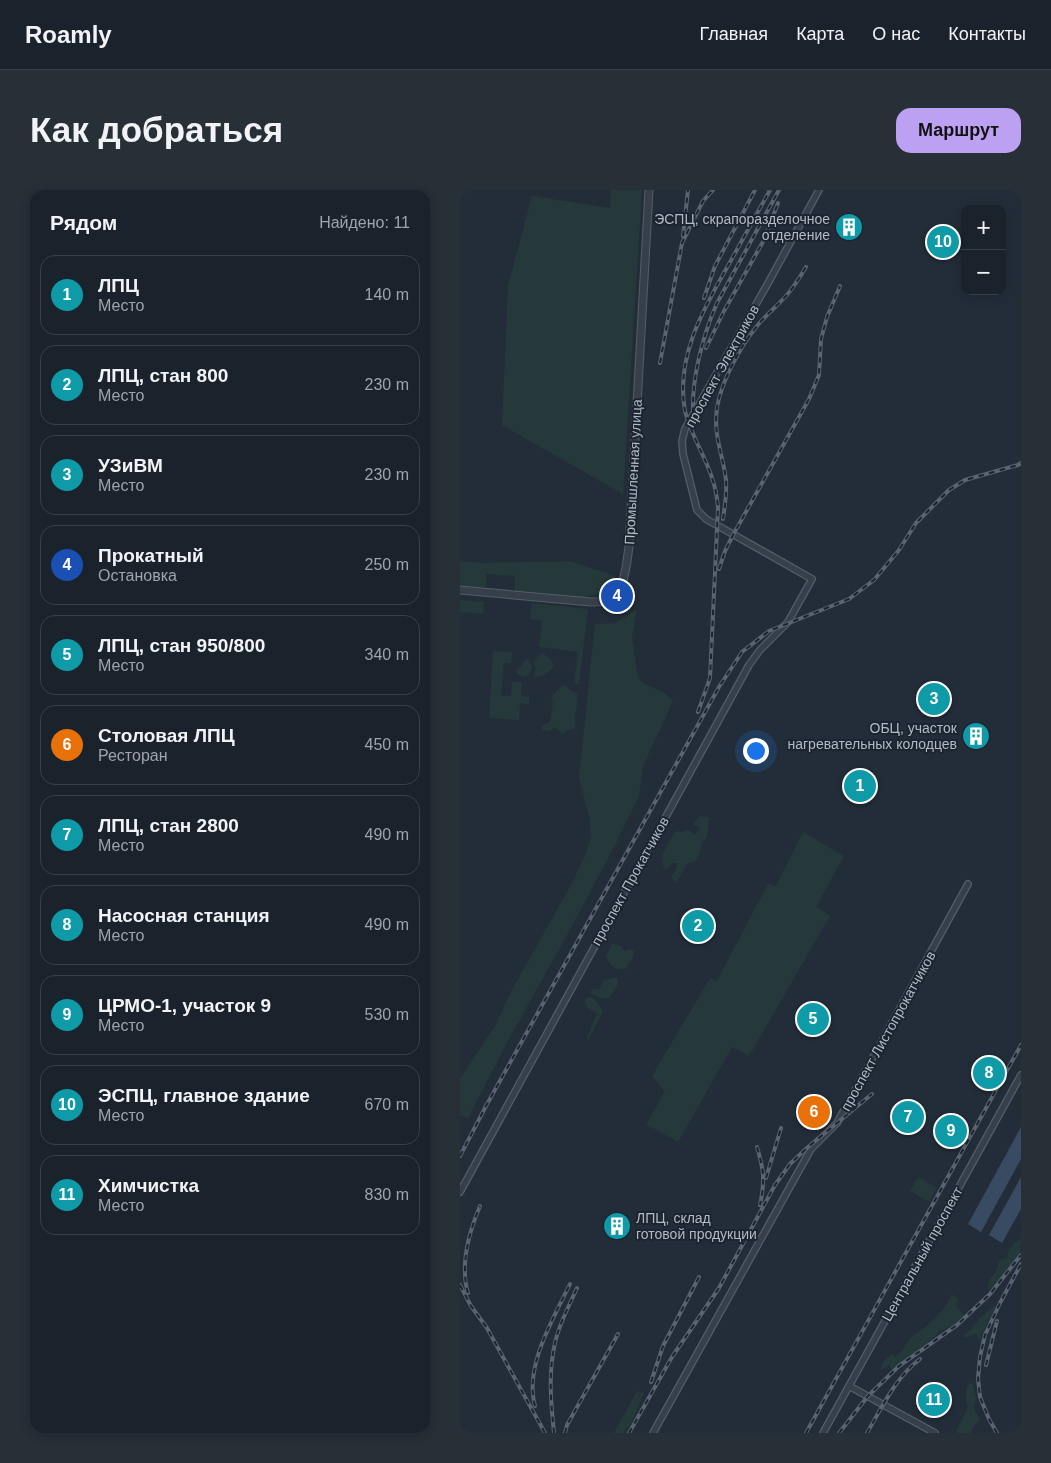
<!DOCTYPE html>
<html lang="ru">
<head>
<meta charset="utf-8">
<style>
	body { margin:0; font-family:Arial,sans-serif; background:#272f37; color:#f1f3f6 }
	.controls { position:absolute; right:15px; top:15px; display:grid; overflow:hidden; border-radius:10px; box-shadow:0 2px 12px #0003 }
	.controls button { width:45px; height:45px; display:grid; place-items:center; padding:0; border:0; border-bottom:1px solid #383f47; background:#1a222b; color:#f1f3f6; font:25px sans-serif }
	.you { position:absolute; left:295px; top:560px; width:18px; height:18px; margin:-12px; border:4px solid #fff; border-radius:50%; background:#1a73e8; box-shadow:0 0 0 8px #1a73e833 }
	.badge { display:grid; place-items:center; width:32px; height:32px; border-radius:50%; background:#bca0f2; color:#fff; font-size:16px; font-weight:700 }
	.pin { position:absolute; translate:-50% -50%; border:2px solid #fff; box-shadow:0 1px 5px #0006 }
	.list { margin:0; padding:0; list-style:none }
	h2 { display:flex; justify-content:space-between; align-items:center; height:65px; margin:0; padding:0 20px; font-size:21px }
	h2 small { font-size:16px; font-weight:400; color:#9fa4a9 }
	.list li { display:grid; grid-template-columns:32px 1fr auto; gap:15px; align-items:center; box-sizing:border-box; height:80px; margin:0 10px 10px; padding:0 10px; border:1px solid #383f47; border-radius:15px }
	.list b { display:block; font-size:19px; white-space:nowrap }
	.list p { margin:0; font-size:16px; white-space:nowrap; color:#9fa4a9 }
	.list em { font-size:16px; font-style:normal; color:#9fa4a9 }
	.map { position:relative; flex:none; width:561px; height:1243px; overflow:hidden; border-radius:15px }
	header { display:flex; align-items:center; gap:30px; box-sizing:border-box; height:70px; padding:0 25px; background:#1a222b; border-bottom:1px solid #383f47 }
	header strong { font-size:24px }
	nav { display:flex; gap:28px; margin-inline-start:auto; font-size:18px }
	.intro { display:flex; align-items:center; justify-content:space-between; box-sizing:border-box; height:120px; padding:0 30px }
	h1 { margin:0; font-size:35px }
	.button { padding:12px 22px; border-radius:15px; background:#bca0f2; color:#111; font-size:18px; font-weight:700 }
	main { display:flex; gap:30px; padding:0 30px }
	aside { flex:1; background:#1a222b; border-radius:15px; box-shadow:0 2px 12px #0003 }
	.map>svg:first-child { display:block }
	.green { fill:#25393a }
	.water { fill:#394b62 }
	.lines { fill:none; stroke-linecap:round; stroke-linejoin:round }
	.minor-casing { stroke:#555d68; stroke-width:8 }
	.tertiary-casing { stroke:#555d68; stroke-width:9 }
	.minor { stroke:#373f4a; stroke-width:5.5 }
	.tertiary { stroke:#373f4a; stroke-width:7 }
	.rail-casing { stroke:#596371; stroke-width:4 }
	.rail { stroke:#1c242f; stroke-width:2; stroke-dasharray:5.5; stroke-linecap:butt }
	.labels { text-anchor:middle; stroke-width:4; stroke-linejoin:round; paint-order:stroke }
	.poi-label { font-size:14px; fill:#b2bac6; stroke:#1c242f; text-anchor:end }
	.street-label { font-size:14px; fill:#b2bac6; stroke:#1c242f }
</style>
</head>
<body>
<header>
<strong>Roamly</strong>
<nav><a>Главная</a><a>Карта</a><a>О нас</a><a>Контакты</a></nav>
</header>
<div class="intro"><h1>Как добраться</h1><a class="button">Маршрут</a></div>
<main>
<aside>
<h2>Рядом<small>Найдено: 11</small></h2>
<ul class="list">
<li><span class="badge" style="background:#0f9aa8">1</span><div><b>ЛПЦ</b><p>Место</p></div><em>140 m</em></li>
<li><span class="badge" style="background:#0f9aa8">2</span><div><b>ЛПЦ, стан 800</b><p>Место</p></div><em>230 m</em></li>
<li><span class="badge" style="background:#0f9aa8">3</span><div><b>УЗиВМ</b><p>Место</p></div><em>230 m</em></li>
<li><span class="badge" style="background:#1a4fb4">4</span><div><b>Прокатный</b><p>Остановка</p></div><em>250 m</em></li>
<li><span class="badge" style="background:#0f9aa8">5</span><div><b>ЛПЦ, стан 950/800</b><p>Место</p></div><em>340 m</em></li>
<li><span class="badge" style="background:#e8710a">6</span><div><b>Столовая ЛПЦ</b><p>Ресторан</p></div><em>450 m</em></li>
<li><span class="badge" style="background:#0f9aa8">7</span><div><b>ЛПЦ, стан 2800</b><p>Место</p></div><em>490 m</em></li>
<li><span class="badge" style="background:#0f9aa8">8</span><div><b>Насосная станция</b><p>Место</p></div><em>490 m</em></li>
<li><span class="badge" style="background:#0f9aa8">9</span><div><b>ЦРМО-1, участок 9</b><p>Место</p></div><em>530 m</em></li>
<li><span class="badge" style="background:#0f9aa8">10</span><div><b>ЭСПЦ, главное здание</b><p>Место</p></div><em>670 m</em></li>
<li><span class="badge" style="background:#0f9aa8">11</span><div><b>Химчистка</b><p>Место</p></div><em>830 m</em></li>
</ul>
</aside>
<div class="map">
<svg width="561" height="1243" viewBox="0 0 561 1243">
	<rect width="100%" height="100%" fill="#232d39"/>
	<g class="green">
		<polygon points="151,0 182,0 163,304 42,235 48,96 72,6 150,18"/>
		<path d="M 0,371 L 21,373 L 109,371 L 156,386 L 152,394 L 143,397 L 141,404 L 119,408 L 55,402 L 55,386 L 27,384 L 26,397 C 17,398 9,395 0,396 Z"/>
		<polygon points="0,410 24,412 23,424 0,422"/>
		<polygon points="72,413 128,419 119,494 114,494 118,462 79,457 82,431 70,429"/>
		<polygon points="177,419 172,448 178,488 185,494 205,503 213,511 183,576 179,606 156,653 117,727 48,851 8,928 0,925 0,889 35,836 53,798 112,693 126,663 131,646 130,630 119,588 135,434 156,433"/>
		<polygon points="33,461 52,462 51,473 44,473 41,505 51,506 52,492 62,492 61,506 69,507 69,514 60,513 59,530 29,528"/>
		<path d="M 82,463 L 90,468 L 94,475 C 91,482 83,486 75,487 L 74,482 L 77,478 L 74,475 C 75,469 77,466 82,463 Z"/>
		<path d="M 67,468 L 72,477 L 69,484 L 66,487 L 58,485 L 56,481 C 62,476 62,473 67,468 Z"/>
		<polygon points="104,495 112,501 118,503 115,529 116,538 107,541 103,544 95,537 89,541 82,540 81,536 90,532 93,513 91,508 100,497"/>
		<path d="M 240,626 L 249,627 L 247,647 L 242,652 L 240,662 L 235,671 L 227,674 L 216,692 L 212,689 L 212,685 L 217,679 L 217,673 L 212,673 L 206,680 C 196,667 209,653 216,641 L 223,642 L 228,639 L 234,645 L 240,639 L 233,634 Z"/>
		<polygon points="343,642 384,666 356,717 370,726 289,866 272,857 218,952 186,934 205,902 192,886 250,788 257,791 308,694 316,696"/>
		<path d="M 152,754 L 160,756 L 164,761 L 169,759 L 174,761 L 173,768 L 165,779 C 155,781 149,774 146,765 Z"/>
		<polygon points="152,788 158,788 158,794 149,808 142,809 130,803 132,799 140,799 143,791"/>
		<path d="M 129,807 L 134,808 L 143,821 L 128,851 L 127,848 L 137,823 C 131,819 125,819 125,809 Z"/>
		<polygon points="458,987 477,998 470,1012 450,1001"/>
		<path d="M 561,1049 C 561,1053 561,1058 560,1062 C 557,1069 534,1097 528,1100 L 529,1090 L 536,1082 L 539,1070 L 546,1068 L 547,1069 L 548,1062 L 554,1053 Z"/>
		<path d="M 492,1104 L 498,1109 C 494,1120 500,1118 504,1125 C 496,1133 490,1138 479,1141 L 476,1146 L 432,1179 L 430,1178 L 430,1175 L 422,1179 L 420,1179 C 423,1173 427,1165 434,1164 L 434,1167 C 443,1162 444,1157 449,1150 C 453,1145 460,1141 465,1137 C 476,1128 486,1118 492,1104 Z"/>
		<polygon points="535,1115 536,1116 521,1145 521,1150 519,1151 517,1145 515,1144 506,1148 503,1146 511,1139 518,1130"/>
		<path d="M 509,1193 L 513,1194 L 516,1208 L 514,1216 L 515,1221 L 519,1227 L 519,1231 L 512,1239 L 512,1243 L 495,1243 L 508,1217 C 505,1210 505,1200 509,1193 Z"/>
		<polygon points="177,1201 184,1203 170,1236 166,1238 164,1243 154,1243"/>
	</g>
	<g class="water">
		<polygon points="561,937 561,969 521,1042 508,1034"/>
		<polygon points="561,987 561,1019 542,1053 529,1045"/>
	</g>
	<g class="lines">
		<g class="minor-casing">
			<g id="minor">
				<polyline points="0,1002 289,475 300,460 328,432 352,389 246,329 237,320 223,264 222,251 225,239 307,95 359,0"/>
				<polyline points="389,1196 475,1243"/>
				<polyline points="193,1243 351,959 377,933 508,694"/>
				<polyline points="363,1243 561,885"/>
			</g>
		</g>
		<g class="tertiary-casing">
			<path id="tertiary" d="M 0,400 L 131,412 C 136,412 143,412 147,410 C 166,401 166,375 169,357 L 189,0"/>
		</g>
		<use href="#minor" class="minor"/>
		<use href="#tertiary" class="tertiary"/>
		<g class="rail-casing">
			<g id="rail">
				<polyline points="223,46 228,0"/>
				<polyline points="244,108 255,76 295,0"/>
				<polyline points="246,158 264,121 304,50 318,13"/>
				<polyline points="200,173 222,53 243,11 253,0"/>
				<path d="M 234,234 C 229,197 242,147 257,113 L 319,0"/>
				<path d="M 263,329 C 265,316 267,303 266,290 C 263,265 253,245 257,218 C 261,192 280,157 297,136 C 306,125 317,116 326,106 C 334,97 340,87 346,77"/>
				<polyline points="259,379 265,361 273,345 349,209 359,185 361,149 367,127 380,96"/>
				<path d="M 238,522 L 250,488 L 258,318 C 256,289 245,271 234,246 C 231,238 227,229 225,221 C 215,167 244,118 269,74 C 283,49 296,25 310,0"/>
				<path d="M 297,957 C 304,980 305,991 300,1015"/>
				<polyline points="0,966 26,916 259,497 282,462 309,441 389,409 414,390 439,360 456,333 489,300 505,290 558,275 561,273"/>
				<polyline points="306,988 321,938"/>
				<polyline points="0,1095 11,1116 27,1138 85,1243"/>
				<path d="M 8,1103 C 0,1076 9,1042 20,1016"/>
				<polyline points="526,1175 537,1131"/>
				<polyline points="191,1192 203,1156 239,1087"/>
				<path d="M 75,1216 C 64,1177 93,1129 110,1094"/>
				<path d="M 94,1243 C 91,1213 88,1183 95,1153 C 99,1134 109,1116 117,1098"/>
				<polyline points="105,1243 107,1235 158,1144"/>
				<polyline points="169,1243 212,1167 259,1098 315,995 330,974 348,957 412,904"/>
				<polyline points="346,1243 561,855"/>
				<polyline points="379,1243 408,1206 439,1176 497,1135 530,1104 561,1065"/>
				<path d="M 407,1243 C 422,1217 436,1187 460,1169"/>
				<polyline points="537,1243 529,1229 520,1207 518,1188 520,1167 525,1145 540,1113 561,1074"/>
			</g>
		</g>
		<use href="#rail" class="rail"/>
	</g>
	<defs>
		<g id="building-disc" transform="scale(1.4375)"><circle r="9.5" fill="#0f9aa8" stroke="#1c242f"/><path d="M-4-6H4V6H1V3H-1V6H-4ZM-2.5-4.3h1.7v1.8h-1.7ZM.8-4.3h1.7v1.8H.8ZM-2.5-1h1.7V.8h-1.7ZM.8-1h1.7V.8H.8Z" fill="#fff"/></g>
	</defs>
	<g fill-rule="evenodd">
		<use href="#building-disc" x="389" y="37"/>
		<use href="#building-disc" x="516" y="546"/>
		<use href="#building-disc" x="157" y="1036"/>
	</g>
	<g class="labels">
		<g class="poi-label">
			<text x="370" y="34">ЭСПЦ, скрапоразделочное<tspan x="370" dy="16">отделение</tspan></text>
			<text x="497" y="543">ОБЦ, участок<tspan x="497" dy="16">нагревательных колодцев</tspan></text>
			<text x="176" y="1033" text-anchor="start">ЛПЦ, склад<tspan x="176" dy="16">готовой продукции</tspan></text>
		</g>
		<g class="street-label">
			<text transform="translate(262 176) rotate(-61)" y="5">проспект Электриков</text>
			<text transform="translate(173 282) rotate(-87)" y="5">Промышленная улица</text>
			<text transform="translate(170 691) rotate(-61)" y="5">проспект Прокатчиков</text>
			<text transform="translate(428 841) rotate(-61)" y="5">проспект Листопрокатчиков</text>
			<text transform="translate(462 1064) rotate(-61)" y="5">Центральный проспект</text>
		</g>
	</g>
</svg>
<div class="controls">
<button>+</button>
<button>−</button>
</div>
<div class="you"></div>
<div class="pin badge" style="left:400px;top:596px;background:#0f9aa8">1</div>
<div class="pin badge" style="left:238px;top:736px;background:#0f9aa8">2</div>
<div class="pin badge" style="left:474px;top:509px;background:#0f9aa8">3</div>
<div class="pin badge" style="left:157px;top:406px;background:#1a4fb4">4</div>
<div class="pin badge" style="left:353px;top:829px;background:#0f9aa8">5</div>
<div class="pin badge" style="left:354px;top:922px;background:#e8710a">6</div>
<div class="pin badge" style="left:448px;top:927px;background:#0f9aa8">7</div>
<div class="pin badge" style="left:529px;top:883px;background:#0f9aa8">8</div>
<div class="pin badge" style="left:491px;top:941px;background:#0f9aa8">9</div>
<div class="pin badge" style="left:483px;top:52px;background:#0f9aa8">10</div>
<div class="pin badge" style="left:474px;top:1210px;background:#0f9aa8">11</div>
</div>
</main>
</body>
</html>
